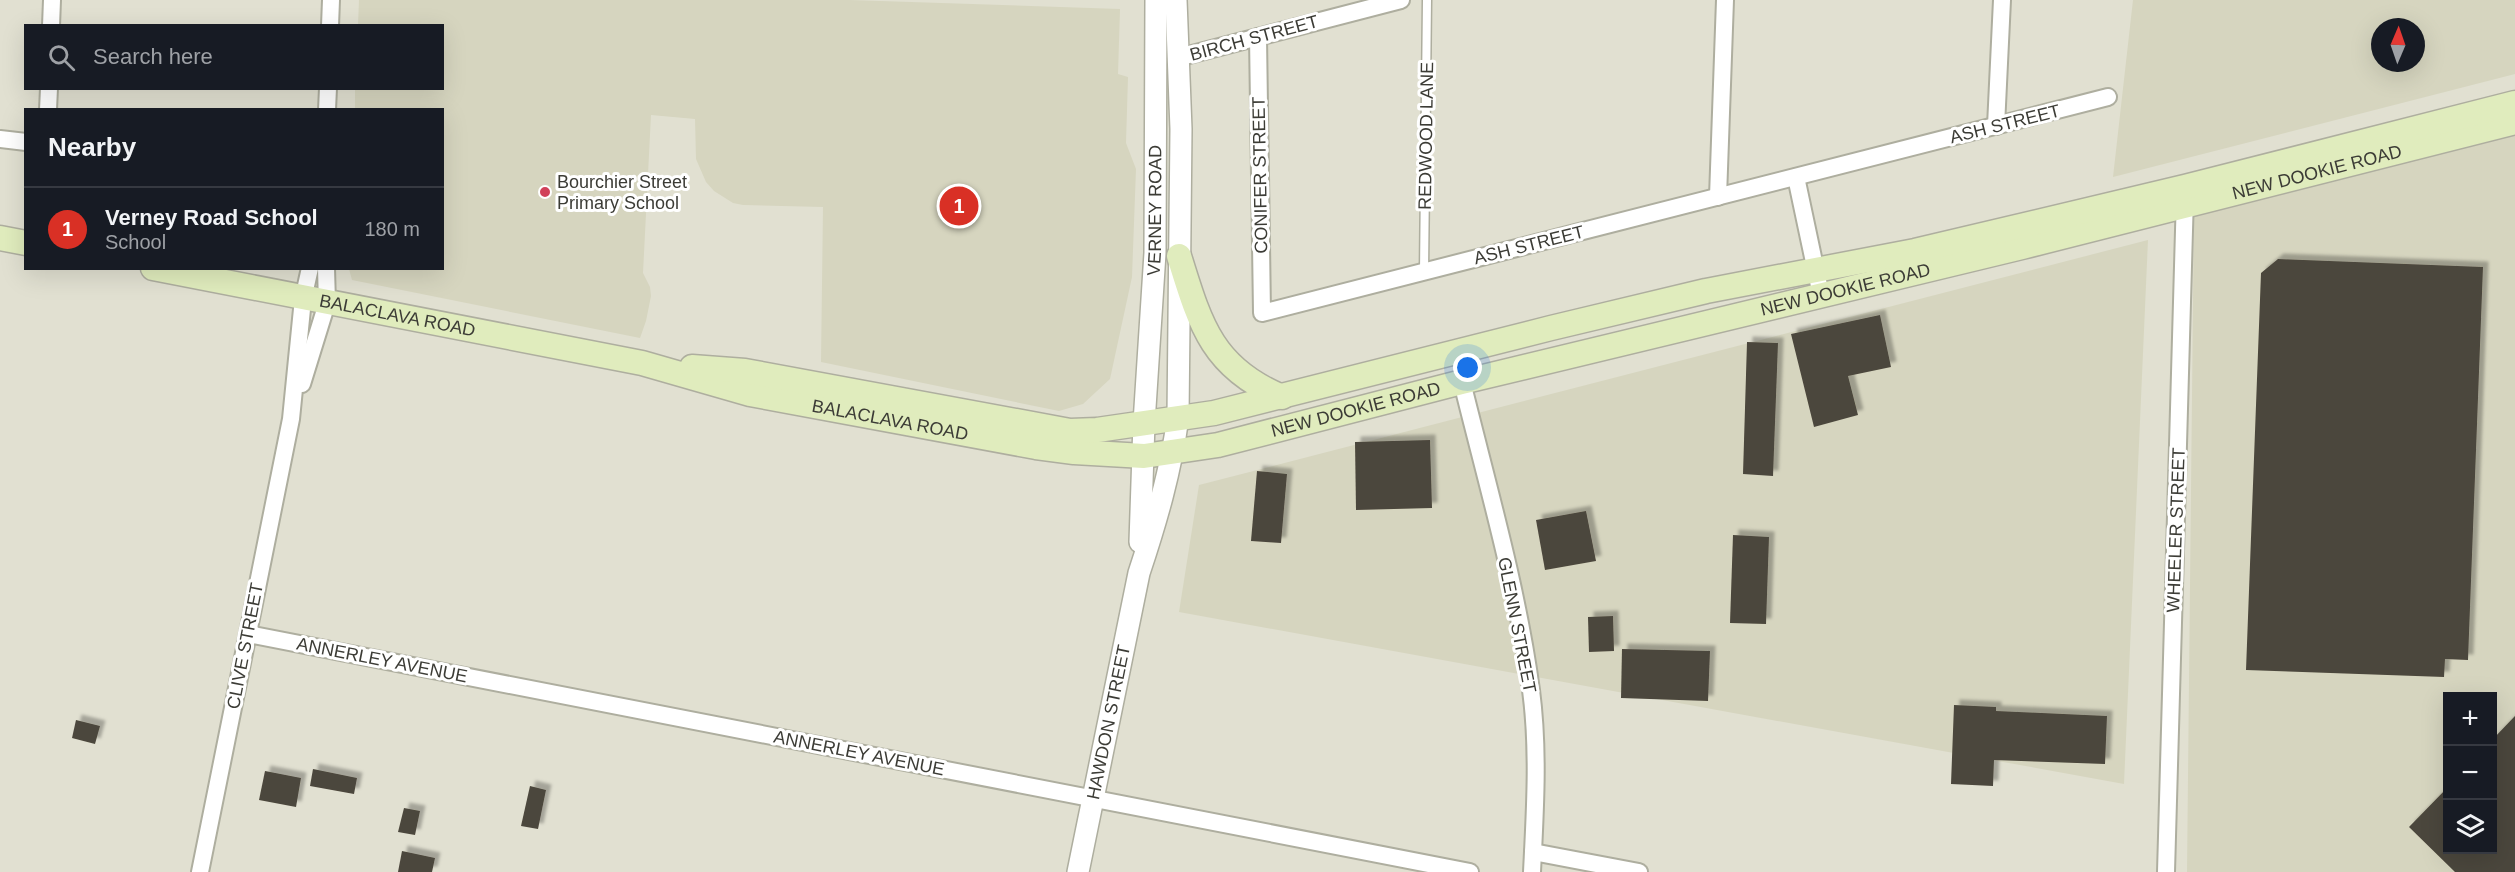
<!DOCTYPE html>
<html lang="en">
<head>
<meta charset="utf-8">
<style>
	body { margin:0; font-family:Arial,sans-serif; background:#242831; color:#f1f3f6 }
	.controls { position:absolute; right:18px; bottom:18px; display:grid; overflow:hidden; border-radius:0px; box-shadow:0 6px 24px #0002 }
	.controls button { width:54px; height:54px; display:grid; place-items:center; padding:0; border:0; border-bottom:2px solid #363941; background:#171b24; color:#f1f3f6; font:30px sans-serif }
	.compass { position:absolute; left:2371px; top:18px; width:54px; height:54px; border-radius:50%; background:#171b24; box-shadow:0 6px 24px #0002; rotate:2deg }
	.you { position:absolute; left:1468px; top:368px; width:21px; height:21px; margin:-15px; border:4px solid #fff; border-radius:50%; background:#1a73e8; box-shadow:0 0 0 9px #1a73e833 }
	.badge { display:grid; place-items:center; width:39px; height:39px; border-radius:50%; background:#d93025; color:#fff; font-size:20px; font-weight:700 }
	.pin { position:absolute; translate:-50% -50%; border:3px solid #fff; box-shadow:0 2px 6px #0006 }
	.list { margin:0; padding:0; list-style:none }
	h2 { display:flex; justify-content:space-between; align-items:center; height:78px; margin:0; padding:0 24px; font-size:26px }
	h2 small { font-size:20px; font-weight:400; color:#9ea1a6 }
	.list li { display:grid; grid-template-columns:39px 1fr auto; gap:18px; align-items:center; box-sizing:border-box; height:84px; padding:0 24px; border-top:2px solid #363941 }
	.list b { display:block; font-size:22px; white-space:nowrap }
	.list p { margin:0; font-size:20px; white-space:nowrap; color:#9ea1a6 }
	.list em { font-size:20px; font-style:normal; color:#9ea1a6 }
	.icon { flex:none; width:33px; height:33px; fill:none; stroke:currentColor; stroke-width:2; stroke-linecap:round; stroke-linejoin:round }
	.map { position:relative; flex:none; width:2515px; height:872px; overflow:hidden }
	.search { position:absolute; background:#171b24; box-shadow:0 6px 24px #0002; left:24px; top:24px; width:420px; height:66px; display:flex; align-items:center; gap:15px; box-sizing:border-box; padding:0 21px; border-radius:0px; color:#9ea1a6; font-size:22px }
	.panel { position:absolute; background:#171b24; box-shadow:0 6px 24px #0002; left:24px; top:108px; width:420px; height:162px; border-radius:0px }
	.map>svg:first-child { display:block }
	.built { fill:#d6d5bf; fill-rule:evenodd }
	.building { fill:#4c473c; filter:url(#shadow) }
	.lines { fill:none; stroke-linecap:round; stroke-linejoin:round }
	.service-casing { stroke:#aeae9f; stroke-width:11 }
	.minor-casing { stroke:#aeae9f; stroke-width:20 }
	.tertiary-casing { stroke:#aeae9f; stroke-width:24 }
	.secondary-casing { stroke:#aeae9f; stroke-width:27 }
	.service { stroke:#fff; stroke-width:8 }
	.minor { stroke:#fff; stroke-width:16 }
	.tertiary { stroke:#fff; stroke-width:21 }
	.secondary { stroke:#e0ecbd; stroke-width:24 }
	.poi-dot { fill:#d14159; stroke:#fff; stroke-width:2 }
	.labels { text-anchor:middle; stroke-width:6; stroke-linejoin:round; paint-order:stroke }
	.street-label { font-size:18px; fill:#3c3c36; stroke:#fff }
	.poi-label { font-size:18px; fill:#3c3c36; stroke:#fff; text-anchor:start }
</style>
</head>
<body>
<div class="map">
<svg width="2515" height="872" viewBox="0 0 2515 872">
	<defs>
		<filter id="shadow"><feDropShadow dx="5.5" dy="-5.5" stdDeviation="1.5" flood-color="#0004"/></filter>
	</defs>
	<rect width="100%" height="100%" fill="#e1e0d1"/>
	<g class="built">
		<polygon points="359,0 850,0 1120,9 1118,74 1128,77 1126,143 1136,169 1132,277 1110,379 1083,404 1059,411 821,362 823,207 743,205 733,203 714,191 706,182 696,159 695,119 651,115 643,273 650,287 651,296 646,321 640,338 352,280 349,269 442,268 442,110 355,109 355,89 442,88 442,26 358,25"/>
		<path d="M 2133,0 L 2515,0 L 2515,74 L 2113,177 ZM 2380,27 L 2416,27 L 2416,63 L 2380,63 Z"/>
		<path d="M 2515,130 L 2515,872 L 2187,872 L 2194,207 ZM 2448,696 L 2492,696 L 2492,850 L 2448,850 Z"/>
		<polygon points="2148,240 2124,784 1179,612 1199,485"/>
	</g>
	<g class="building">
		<polygon points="2278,259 2483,267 2468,660 2445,659 2444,677 2246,670 2261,273"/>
		<polygon points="1880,315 1891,367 1848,376 1858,415 1814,427 1791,334"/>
		<polygon points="1747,342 1778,343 1773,476 1743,474"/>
		<polygon points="1430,440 1432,508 1356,510 1355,442"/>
		<polygon points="1257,471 1287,474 1281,543 1251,541"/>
		<polygon points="1586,511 1596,561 1545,570 1536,520"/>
		<polygon points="1733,535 1769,537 1766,624 1730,623"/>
		<polygon points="1613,616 1614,651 1589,652 1588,617"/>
		<polygon points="1622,649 1710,651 1708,701 1621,698"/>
		<polygon points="1954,705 1996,707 1996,711 2107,716 2105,764 1994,760 1993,786 1951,784"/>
		<polygon points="2515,716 2515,872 2455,872 2409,827 2448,787 2448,849 2493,849 2493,739"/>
		<polygon points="76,720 100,726 95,744 72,738"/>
		<polygon points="313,769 357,778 354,794 310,786"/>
		<polygon points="265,771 301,778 296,807 259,800"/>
		<polygon points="530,786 546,790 538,829 521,826"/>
		<polygon points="404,808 420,811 415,835 398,832"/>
		<polygon points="402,851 435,858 432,872 398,872"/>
	</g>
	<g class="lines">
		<g class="service-casing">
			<polyline id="service" points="1424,272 1427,0"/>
		</g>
		<g class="minor-casing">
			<g id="minor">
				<polyline points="51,26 52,0"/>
				<polyline points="330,26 331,0"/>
				<polyline points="1258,37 1262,313 2108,97"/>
				<polyline points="1177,58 1401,0"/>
				<polyline points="48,110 49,88"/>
				<polyline points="327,110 328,88"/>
				<polyline points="1996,126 2002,0"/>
				<polyline points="0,139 26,142"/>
				<polyline points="1796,177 1821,295"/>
				<polyline points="1718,197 1725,0"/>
				<path d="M 1462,382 C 1487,484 1517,586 1531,690 C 1539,750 1535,811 1532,872"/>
				<polyline points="302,384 327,303 326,268"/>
				<polyline points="248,634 1470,872"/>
				<polyline points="1533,852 1639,872"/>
				<polyline points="200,872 291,419 303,299 310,268"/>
				<polyline points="2166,872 2185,195"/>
			</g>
		</g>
		<g class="tertiary-casing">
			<g id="tertiary">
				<path id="s1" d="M 1140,542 L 1144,423 L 1155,253 L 1156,0"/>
				<path id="s2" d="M 1078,872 L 1139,573 C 1156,522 1171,471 1178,417 L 1181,129 L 1176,0"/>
			</g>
		</g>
		<g class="secondary-casing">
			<g id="secondary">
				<polyline points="0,238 26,243"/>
				<path d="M 1179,256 C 1200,324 1212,368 1282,397"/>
				<path id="s3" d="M 153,268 L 642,363 L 750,394 L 1036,447 L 1074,452 L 1144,456 L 1218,445 L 1462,382 L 2022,247 L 2515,122"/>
				<polyline points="692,367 745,371 1070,431 1097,430 1214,413 1551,328 1706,291 1915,251 2185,187 2515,103"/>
			</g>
		</g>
		<use href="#service" class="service"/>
		<use href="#minor" class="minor"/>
		<use href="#tertiary" class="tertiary"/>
		<use href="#secondary" class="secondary"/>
	</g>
	<circle class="poi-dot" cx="545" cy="192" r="6"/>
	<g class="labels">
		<g class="street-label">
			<text transform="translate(1254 38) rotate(-15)" y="6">BIRCH STREET</text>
			<text transform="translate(2005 124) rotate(-14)" y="6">ASH STREET</text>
			<text transform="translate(1426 136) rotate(-89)" y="6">REDWOOD LANE</text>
			<text dy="6" stroke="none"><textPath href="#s3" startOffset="2217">NEW DOOKIE ROAD</textPath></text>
			<text transform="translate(1260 175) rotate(-91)" y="6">CONIFER STREET</text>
			<text dy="6" stroke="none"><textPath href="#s1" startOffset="332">VERNEY ROAD</textPath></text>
			<text transform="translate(1529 245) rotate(-14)" y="6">ASH STREET</text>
			<text dy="6" stroke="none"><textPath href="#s3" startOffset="1731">NEW DOOKIE ROAD</textPath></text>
			<text dy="6" stroke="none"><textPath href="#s3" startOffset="249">BALACLAVA ROAD</textPath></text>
			<text dy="6" stroke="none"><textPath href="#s3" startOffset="1227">NEW DOOKIE ROAD</textPath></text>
			<text dy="6" stroke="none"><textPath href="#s3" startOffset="753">BALACLAVA ROAD</textPath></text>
			<text transform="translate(2176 530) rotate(-88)" y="6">WHEELER STREET</text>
			<text transform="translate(1517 625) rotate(79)" y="6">GLENN STREET</text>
			<text transform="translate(245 646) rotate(-79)" y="6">CLIVE STREET</text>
			<text transform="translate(382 660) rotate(11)" y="6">ANNERLEY AVENUE</text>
			<text dy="6" stroke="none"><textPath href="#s2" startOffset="153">HAWDON STREET</textPath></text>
			<text transform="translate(859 753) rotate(11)" y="6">ANNERLEY AVENUE</text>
		</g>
		<g class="poi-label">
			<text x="557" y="188">Bourchier Street<tspan x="557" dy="21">Primary School</tspan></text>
		</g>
	</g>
</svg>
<div class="controls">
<button>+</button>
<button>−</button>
<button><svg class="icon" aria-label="layers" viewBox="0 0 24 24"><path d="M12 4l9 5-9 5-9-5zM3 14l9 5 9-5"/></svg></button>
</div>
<svg class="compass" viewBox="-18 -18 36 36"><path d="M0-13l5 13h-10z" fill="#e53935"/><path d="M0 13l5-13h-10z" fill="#9ea1a6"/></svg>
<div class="you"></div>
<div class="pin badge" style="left:959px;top:206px">1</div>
<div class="search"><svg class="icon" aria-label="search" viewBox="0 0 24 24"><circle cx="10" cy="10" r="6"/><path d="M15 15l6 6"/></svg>Search here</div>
<section class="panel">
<h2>Nearby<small></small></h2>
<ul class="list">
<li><span class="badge">1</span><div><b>Verney Road School</b><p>School</p></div><em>180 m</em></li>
</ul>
</section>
</div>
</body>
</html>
